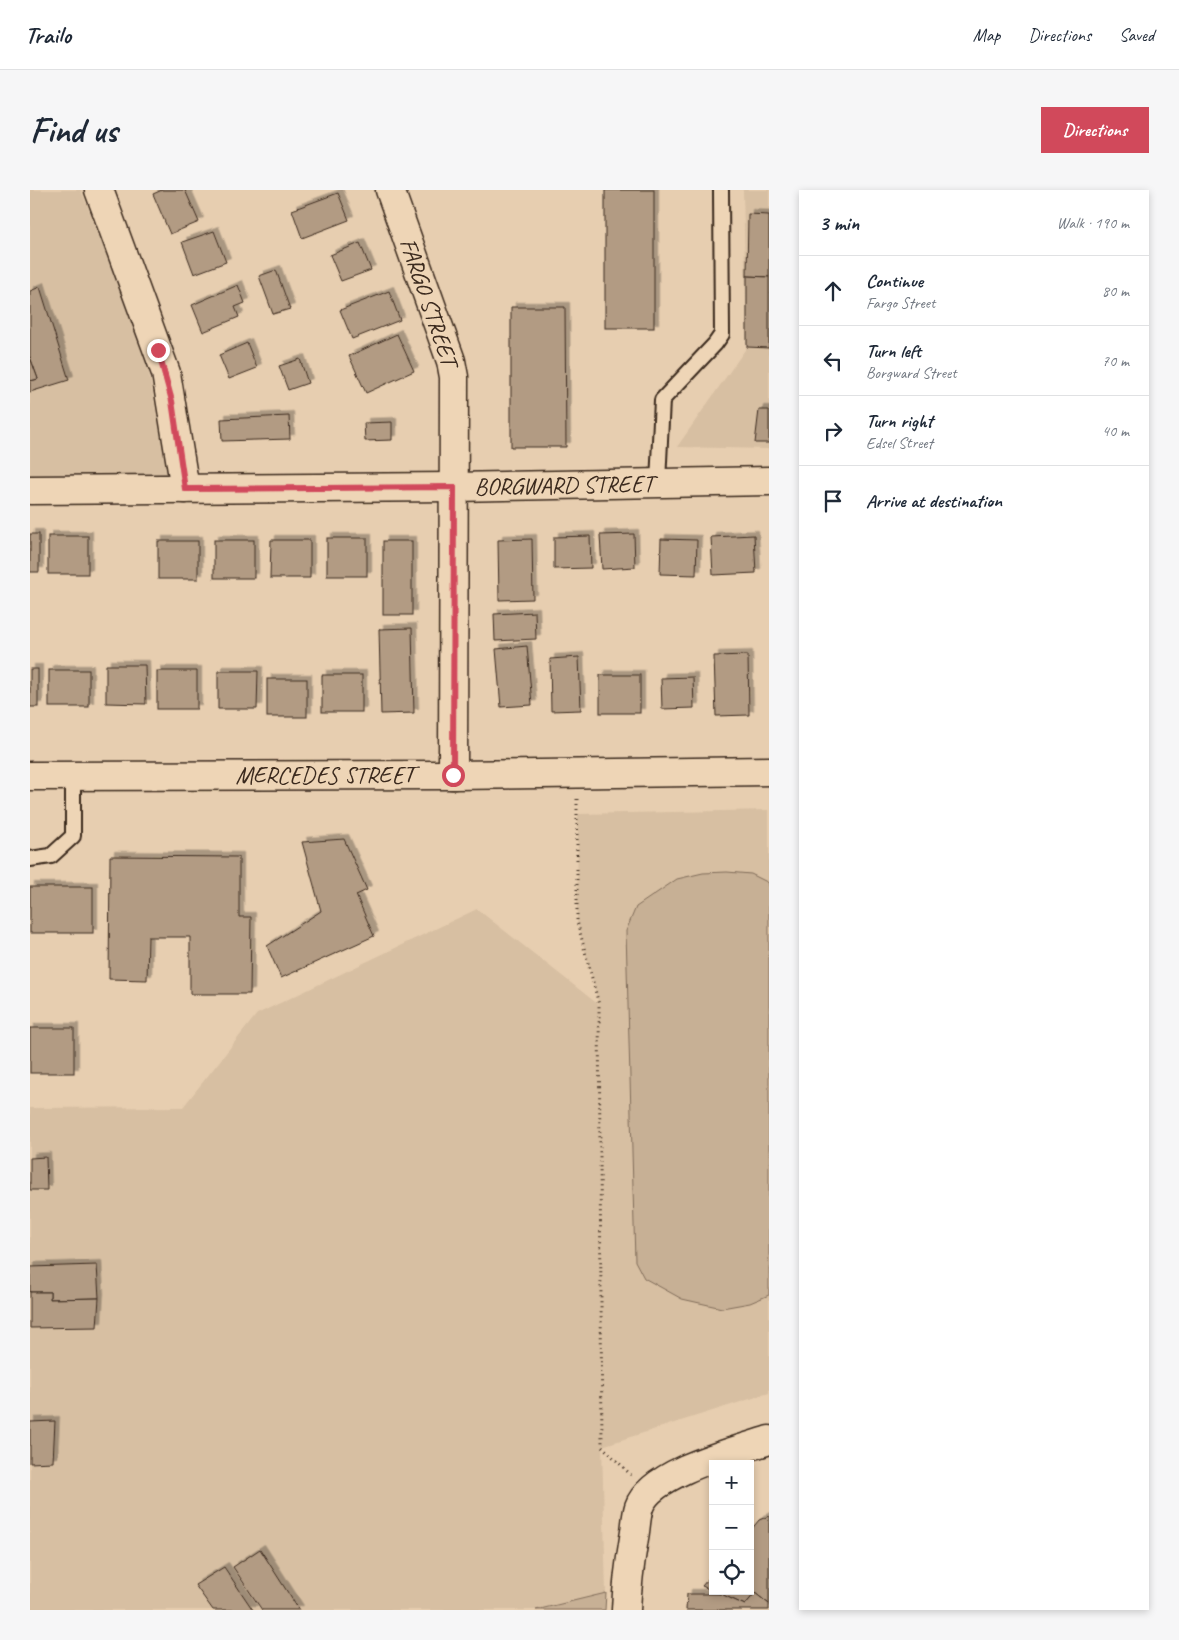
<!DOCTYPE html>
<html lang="en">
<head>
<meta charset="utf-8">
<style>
	body { margin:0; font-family:Caveat,sans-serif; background:#f6f6f7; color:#1f2937 }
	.controls { position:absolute; right:15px; bottom:15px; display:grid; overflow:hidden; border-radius:0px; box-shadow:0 2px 8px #0003 }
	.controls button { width:45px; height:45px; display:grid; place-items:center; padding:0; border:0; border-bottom:1px solid #e0e1e3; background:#fff; color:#1f2937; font:25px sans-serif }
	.stop { position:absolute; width:15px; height:15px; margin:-11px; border:4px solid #d1495b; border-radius:50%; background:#fff }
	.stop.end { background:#d1495b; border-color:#fff; box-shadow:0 1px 5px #0008 }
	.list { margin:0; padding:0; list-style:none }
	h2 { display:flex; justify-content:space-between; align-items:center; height:65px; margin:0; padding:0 20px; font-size:21px }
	h2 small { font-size:16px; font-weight:400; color:#747a83 }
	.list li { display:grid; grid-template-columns:32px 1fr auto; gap:15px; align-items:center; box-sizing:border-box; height:70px; padding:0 20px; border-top:1px solid #e0e1e3 }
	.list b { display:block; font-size:19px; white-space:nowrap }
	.list p { margin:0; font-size:16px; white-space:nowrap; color:#747a83 }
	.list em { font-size:16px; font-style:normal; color:#747a83 }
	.icon { flex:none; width:28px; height:28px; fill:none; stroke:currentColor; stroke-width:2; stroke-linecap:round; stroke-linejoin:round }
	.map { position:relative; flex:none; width:739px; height:1420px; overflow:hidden; border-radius:0px }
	header { display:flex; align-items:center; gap:30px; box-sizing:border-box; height:70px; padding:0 25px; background:#fff; border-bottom:1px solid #e0e1e3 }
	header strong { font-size:24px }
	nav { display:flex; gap:28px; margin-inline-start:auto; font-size:18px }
	.intro { display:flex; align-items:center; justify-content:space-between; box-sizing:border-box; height:120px; padding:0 30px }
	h1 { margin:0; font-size:35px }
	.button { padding:12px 22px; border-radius:0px; background:#d1495b; color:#fff; font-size:18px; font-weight:700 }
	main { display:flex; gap:30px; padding:0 30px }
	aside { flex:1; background:#fff; border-radius:0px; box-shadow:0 2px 8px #0003 }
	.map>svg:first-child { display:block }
	.built { fill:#d7bfa2 }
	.green { fill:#c7b095; stroke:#816d5a }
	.building { fill:#b29b83; stroke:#3b2a1e; filter:url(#shadow) }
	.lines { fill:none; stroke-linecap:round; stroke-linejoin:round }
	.service-casing { stroke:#3b2a1e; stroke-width:18 }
	.minor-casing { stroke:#3b2a1e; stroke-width:31 }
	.path { stroke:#3b2a1e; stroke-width:3; stroke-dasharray:1 4; stroke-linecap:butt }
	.service { stroke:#eed5b6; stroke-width:14 }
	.minor { stroke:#eed5b6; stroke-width:28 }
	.route { stroke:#d1495b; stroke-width:6 }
	.labels { text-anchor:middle; stroke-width:4; stroke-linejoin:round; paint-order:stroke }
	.street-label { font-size:24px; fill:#3b2a1e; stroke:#eed5b6 }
</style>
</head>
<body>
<header>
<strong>Trailo</strong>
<nav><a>Map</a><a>Directions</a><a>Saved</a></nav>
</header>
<div class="intro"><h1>Find us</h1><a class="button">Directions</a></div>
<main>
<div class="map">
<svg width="739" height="1420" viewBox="0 0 739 1420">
	<defs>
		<filter id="shadow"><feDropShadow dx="4.5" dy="-4.5" stdDeviation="0" flood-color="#0004"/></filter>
	</defs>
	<rect width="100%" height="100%" fill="#e7ceb0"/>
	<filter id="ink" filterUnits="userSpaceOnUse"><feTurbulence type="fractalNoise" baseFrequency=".02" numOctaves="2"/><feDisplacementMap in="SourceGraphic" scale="10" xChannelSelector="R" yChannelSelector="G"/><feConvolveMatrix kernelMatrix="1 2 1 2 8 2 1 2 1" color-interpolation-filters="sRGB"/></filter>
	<g filter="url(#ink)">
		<g class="built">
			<polygon points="0,0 51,0 114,157 139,288 0,289"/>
			<polygon points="713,0 739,0 739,259 647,257 717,157"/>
			<polygon points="739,620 739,1203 572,1256 576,1403 506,1420 0,1420 0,918 153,917 227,824 447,719 569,815 547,731 548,624"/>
		</g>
		<g class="green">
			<polygon points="697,682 721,684 739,693 739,1105 720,1113 692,1118 652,1109 614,1088 605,1071 596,741 606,717 647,689 673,683"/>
			<polygon points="576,1403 575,1420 506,1420"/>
		</g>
		<g class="building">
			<polygon points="132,0 155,0 169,32 140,44 123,4"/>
			<rect x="575" y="0" width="49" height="138"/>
			<polygon points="308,3 319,30 272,48 262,20"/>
			<polygon points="718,24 739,25 739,87 717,86"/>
			<polygon points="184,41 196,72 164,84 152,52"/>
			<polygon points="330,53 341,80 311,91 300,65"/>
			<polygon points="246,80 260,119 243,124 229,86"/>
			<polygon points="717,86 739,87 739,158 717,157"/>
			<polygon points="208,95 215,113 205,117 209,127 173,142 162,115"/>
			<polygon points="10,97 39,190 0,202 0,191 8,189 0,167 0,101"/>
			<polygon points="359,101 370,130 322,149 310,120"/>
			<polygon points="481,117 535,117 536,257 481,257"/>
			<polygon points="367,144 384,181 336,203 319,166"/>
			<polygon points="217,153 227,178 199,189 189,165"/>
			<polygon points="0,167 8,189 0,191"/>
			<polygon points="270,169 278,193 258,200 249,176"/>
			<polygon points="729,220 739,220 739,253 725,253"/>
			<polygon points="259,226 260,249 192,251 191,229"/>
			<polygon points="362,232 362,250 335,251 334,233"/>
			<rect x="0" y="344" width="9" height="38"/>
			<polygon points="604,344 605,377 572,379 570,345"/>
			<polygon points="724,345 726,383 683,385 681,347"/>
			<rect x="18" y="346" width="40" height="38"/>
			<polygon points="560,346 561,378 524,379 524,347"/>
			<rect x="297" y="348" width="40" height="38"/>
			<polygon points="502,349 503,409 469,410 468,350"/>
			<polygon points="631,349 667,350 666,385 630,384"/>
			<rect x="184" y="350" width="40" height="38"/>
			<polygon points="241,350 280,350 280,388 240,388"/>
			<rect x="128" y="351" width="40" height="38"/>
			<rect x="353" y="351" width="29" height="74"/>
			<polygon points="505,422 506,449 465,451 464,424"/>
			<polygon points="382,438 384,523 351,524 349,439"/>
			<polygon points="497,456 502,515 471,517 466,459"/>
			<polygon points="718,465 719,525 686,526 684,466"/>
			<polygon points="549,467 551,520 521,521 520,469"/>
			<polygon points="76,475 115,475 116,514 76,513"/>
			<rect x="0" y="479" width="8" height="38"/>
			<rect x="19" y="480" width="40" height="37"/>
			<rect x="127" y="481" width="40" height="38"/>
			<polygon points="188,481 228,481 227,519 188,519"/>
			<rect x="292" y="485" width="40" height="37"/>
			<rect x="570" y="485" width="40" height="38"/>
			<polygon points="663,487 664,518 632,519 631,488"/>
			<rect x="237" y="489" width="40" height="38"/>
			<polygon points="314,649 337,700 326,705 344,746 251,788 237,756 291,721 272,652"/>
			<polygon points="80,666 209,667 209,727 221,727 220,804 160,804 160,747 118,747 117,790 79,789"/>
			<rect x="0" y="697" width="63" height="46"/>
			<rect x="0" y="838" width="44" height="45"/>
			<polygon points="16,967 17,1000 0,1000 0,968"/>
			<polygon points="67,1075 69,1108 20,1109 20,1102 0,1102 0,1077"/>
			<polygon points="0,1102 20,1102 20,1109 69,1108 67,1137 0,1138"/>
			<polygon points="25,1231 23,1272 0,1273 0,1232"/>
			<polygon points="739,1326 739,1414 725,1403 715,1415 684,1401 720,1401 720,1341 729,1330"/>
			<polygon points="230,1359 269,1420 232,1420 203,1377"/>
			<polygon points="194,1377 223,1420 183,1420 165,1395"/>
			<polygon points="683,1383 683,1401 672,1396"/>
			<polygon points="725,1403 739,1414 739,1420 656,1420 657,1404 691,1404 715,1415"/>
		</g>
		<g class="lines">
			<g class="service-casing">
				<g id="service">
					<polyline points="628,292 632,210 685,154 692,144 691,0"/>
					<polyline points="0,669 21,666 43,646 43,586"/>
				</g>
			</g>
			<g class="minor-casing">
				<g id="minor">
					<polyline points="69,0 136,183 155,299"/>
					<polyline points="360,0 421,171 424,187 423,585"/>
					<polyline points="0,300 425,297 739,291"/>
					<polyline points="0,586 423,585 739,581"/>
					<path d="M 596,1420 C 597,1396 600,1372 604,1348 C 606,1338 606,1326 609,1317 C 621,1282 706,1261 739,1250"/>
				</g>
			</g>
			<polyline class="path" points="547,609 547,731 569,815 572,1256 601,1285"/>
			<use href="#service" class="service"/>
			<use href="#minor" class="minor"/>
		</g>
	</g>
	<g class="lines" filter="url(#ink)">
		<polyline class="route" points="128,160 142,211 155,299 424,297 423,585"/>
	</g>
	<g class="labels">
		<g class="street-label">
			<text transform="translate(399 112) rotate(71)" y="8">FARGO STREET</text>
			<text transform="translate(534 295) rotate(-1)" y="8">BORGWARD STREET</text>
			<text x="295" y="593">MERCEDES STREET</text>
		</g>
	</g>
</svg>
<div class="controls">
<button>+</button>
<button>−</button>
<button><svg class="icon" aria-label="locate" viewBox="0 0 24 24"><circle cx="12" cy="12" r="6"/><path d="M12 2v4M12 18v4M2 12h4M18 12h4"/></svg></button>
</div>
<div class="stop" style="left:423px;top:585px"></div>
<div class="stop end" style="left:128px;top:160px"></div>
</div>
<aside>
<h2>3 min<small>Walk · 190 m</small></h2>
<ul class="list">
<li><svg class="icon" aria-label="ahead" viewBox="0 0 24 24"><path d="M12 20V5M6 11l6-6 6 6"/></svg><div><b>Continue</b><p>Fargo Street</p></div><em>80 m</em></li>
<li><svg class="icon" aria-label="left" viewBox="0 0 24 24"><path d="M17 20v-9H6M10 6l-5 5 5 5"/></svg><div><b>Turn left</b><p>Borgward Street</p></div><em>70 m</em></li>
<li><svg class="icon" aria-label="right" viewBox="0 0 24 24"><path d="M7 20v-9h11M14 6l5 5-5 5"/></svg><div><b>Turn right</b><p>Edsel Street</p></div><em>40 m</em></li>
<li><svg class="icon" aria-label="arrive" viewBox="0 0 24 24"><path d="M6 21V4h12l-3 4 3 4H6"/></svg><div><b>Arrive at destination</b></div></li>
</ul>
</aside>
</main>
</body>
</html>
